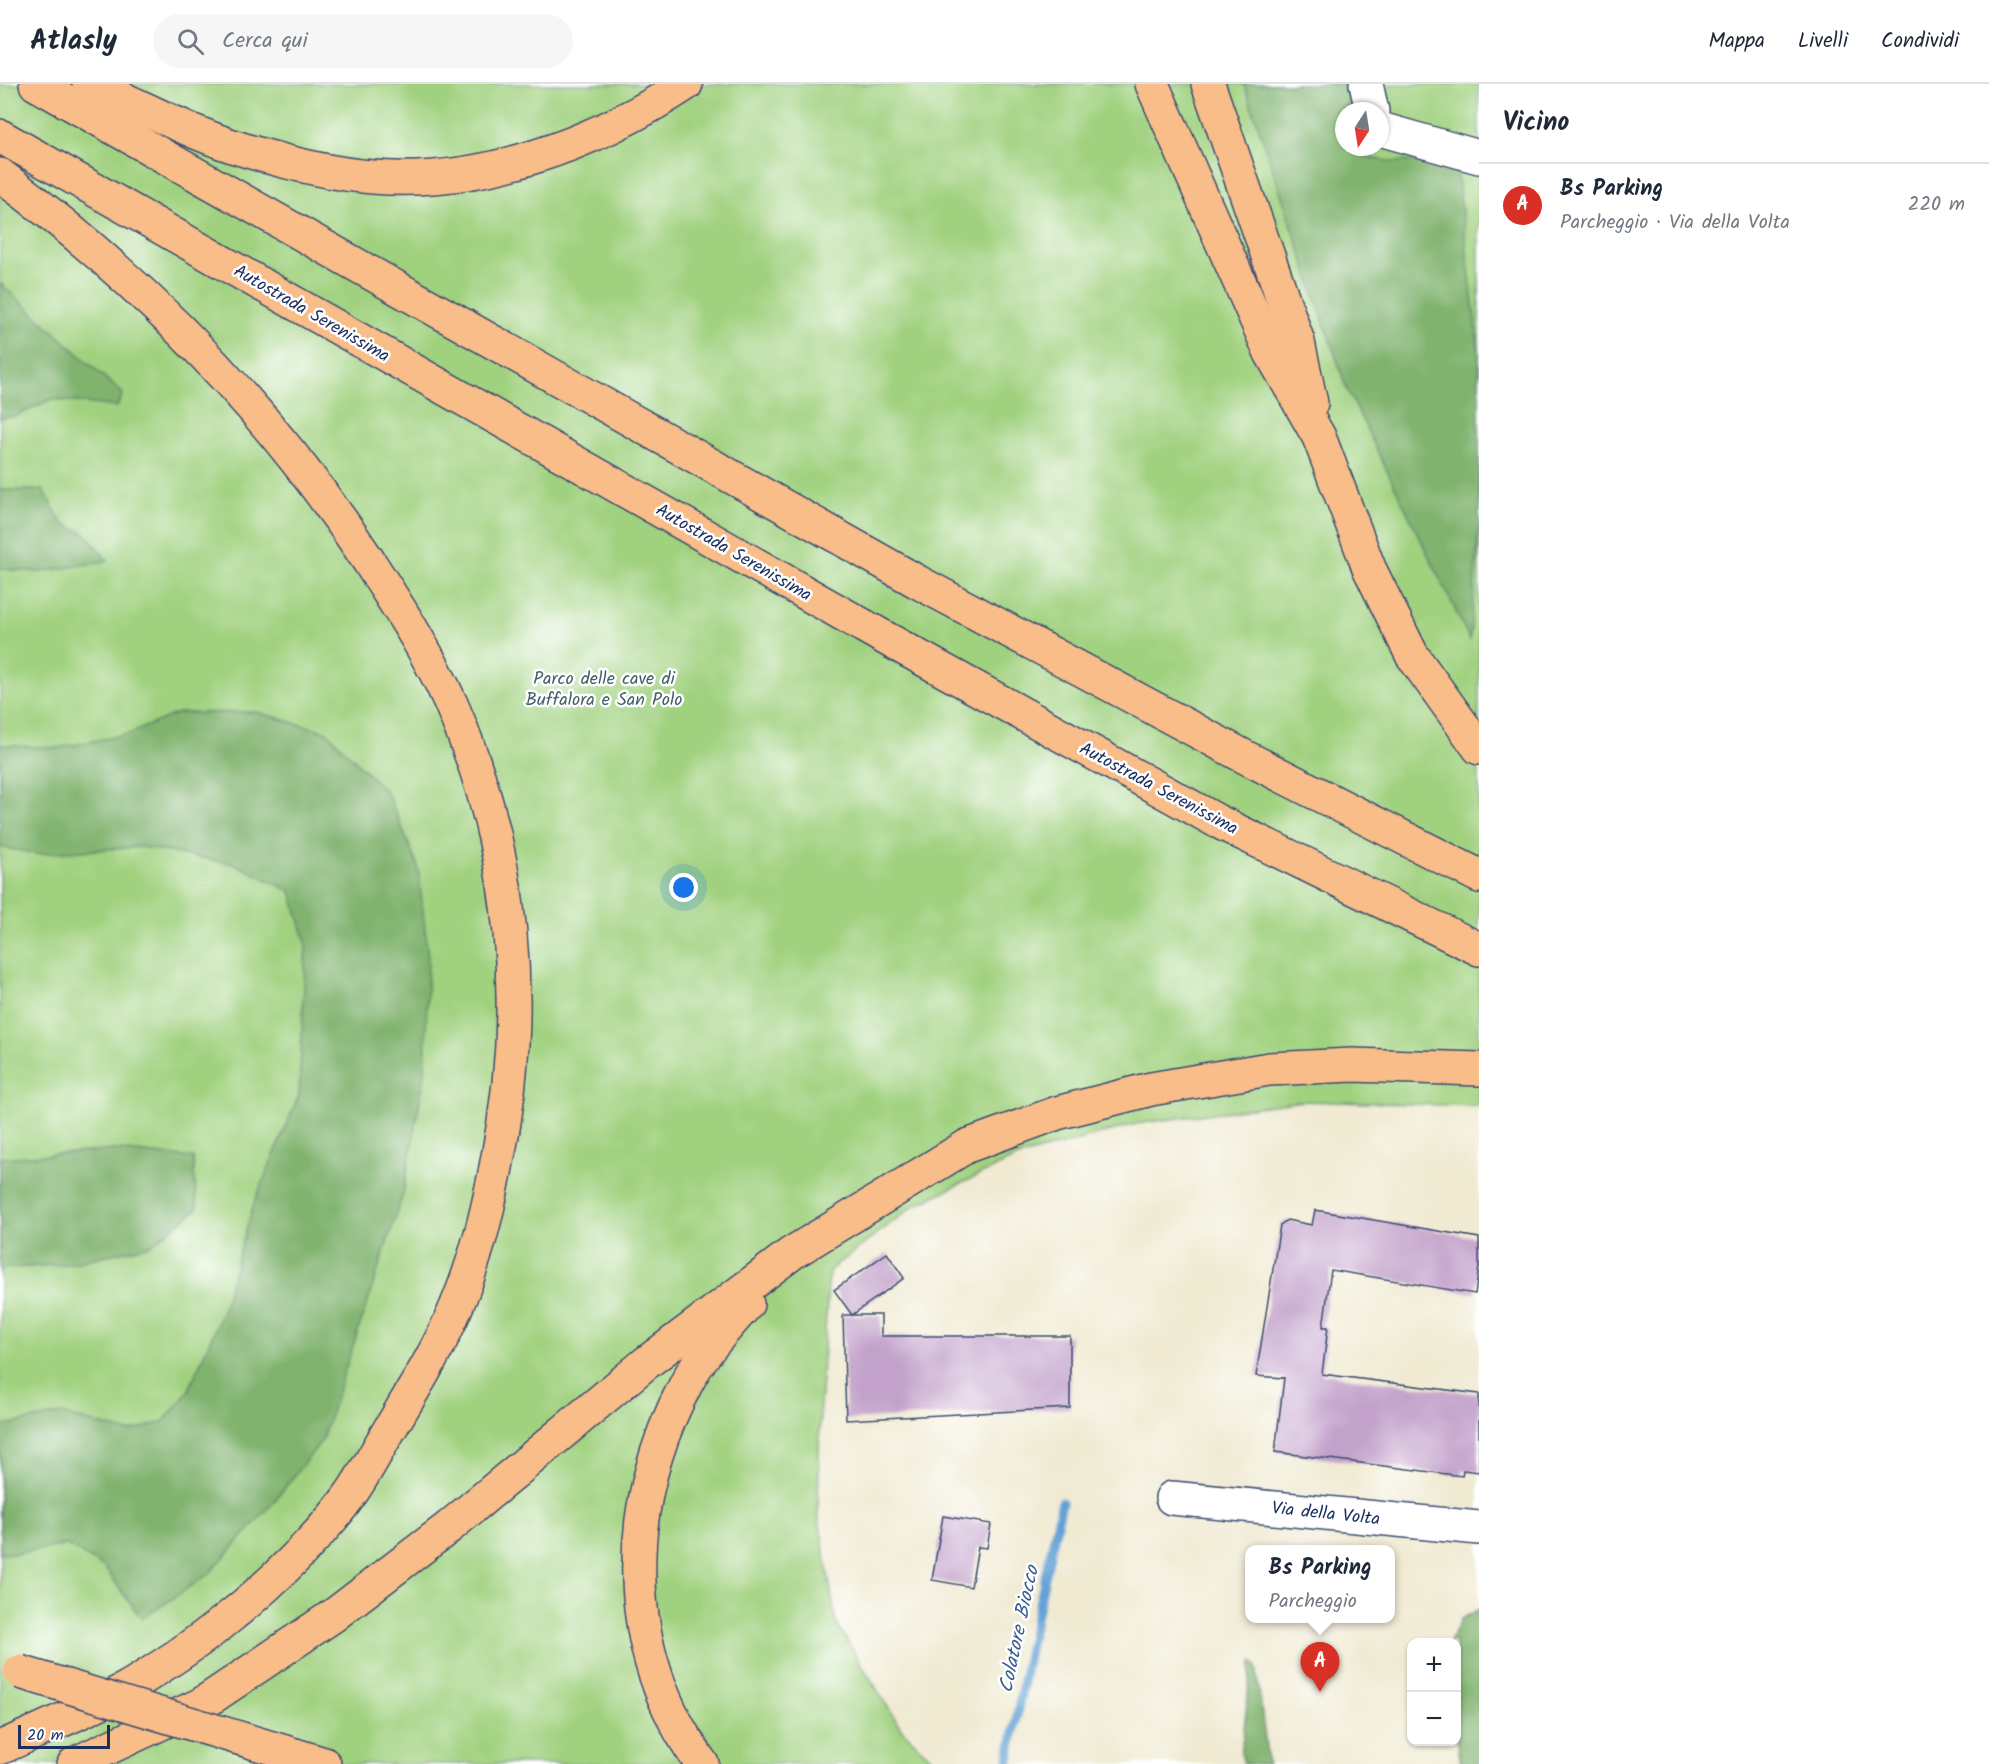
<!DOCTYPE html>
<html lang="it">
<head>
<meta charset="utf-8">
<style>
	body { margin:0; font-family:Kalam,sans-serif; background:#f6f6f7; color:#1f2937 }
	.controls { position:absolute; right:18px; bottom:18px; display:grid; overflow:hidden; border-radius:12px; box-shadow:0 2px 4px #0004 }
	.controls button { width:54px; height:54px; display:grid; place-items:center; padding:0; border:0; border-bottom:2px solid #e0e1e3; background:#fff; color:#1f2937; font:30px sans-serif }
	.compass { position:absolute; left:1335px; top:18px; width:54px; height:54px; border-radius:50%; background:#fff; box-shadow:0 2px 4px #0004; rotate:192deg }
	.scale { position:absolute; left:18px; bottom:15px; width:92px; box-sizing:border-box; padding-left:6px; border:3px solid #1b2f5e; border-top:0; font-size:16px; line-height:21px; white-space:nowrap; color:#1b2f5e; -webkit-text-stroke:4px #fff; paint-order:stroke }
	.you { position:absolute; left:684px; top:804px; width:21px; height:21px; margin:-15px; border:4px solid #fff; border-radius:50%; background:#1a73e8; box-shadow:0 0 0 9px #1a73e833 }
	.badge { display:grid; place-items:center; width:39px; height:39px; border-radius:50%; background:#d93025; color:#fff; font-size:20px; font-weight:700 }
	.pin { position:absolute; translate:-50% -50px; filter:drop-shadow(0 2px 3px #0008) }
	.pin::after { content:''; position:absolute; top:32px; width:21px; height:18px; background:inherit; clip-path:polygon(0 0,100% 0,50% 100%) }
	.popup { position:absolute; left:1245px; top:1461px; width:150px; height:78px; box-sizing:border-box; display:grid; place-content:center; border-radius:12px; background:#fff; filter:drop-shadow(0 2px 4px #0005); font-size:20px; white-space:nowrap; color:#747a83 }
	.popup b { font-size:22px; color:#1f2937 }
	.popup::after { content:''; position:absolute; left:50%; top:100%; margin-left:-12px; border:12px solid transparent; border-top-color:#fff }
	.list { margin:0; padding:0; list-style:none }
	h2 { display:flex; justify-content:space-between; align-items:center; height:78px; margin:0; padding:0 24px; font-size:26px }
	h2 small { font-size:20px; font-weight:400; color:#747a83 }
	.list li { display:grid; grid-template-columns:39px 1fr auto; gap:18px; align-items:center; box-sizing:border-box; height:84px; padding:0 24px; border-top:2px solid #e0e1e3 }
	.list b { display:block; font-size:22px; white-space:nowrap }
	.list p { margin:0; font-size:20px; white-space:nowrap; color:#747a83 }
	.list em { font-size:20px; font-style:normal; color:#747a83 }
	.icon { flex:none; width:33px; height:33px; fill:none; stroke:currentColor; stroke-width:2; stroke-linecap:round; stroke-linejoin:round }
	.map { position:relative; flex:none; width:1479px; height:1680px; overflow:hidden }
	header { display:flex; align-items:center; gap:36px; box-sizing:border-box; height:84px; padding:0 30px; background:#fff; border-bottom:2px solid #e0e1e3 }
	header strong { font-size:28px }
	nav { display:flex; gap:33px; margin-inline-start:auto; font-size:21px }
	.search { width:420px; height:54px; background:#f6f6f7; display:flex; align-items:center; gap:15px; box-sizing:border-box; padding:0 21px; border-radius:33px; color:#747a83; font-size:22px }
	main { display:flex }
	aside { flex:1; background:#fff }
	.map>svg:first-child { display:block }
	.green { fill:#a0d17f; stroke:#5e806e; stroke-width:1.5; fill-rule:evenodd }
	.forest { fill:#80b36e; stroke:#4e7166; stroke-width:1.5 }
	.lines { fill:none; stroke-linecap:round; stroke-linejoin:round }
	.stream { stroke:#64a2d6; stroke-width:9 }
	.building { fill:#c2a1cb }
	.minor-casing { stroke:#3b4b6f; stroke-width:36 }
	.highway-casing { stroke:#3b4b6f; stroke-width:36 }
	.minor { stroke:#fff; stroke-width:33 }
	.highway { stroke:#f8bd89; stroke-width:33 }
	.highway-bridge-casing { stroke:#3b4b6f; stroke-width:36; stroke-linecap:butt }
	.highway-bridge { stroke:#f8bd89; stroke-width:33 }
	.labels { text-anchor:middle; stroke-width:5; stroke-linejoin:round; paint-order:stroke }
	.street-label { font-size:18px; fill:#1b2f5e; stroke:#fff }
	.park-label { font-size:18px; fill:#436068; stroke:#fff }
	.water-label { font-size:20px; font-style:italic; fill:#385d8e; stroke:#fff }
</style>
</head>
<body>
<header>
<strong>Atlasly</strong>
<div class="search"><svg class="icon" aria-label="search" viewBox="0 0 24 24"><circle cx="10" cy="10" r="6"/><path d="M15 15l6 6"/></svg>Cerca qui</div>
<nav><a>Mappa</a><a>Livelli</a><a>Condividi</a></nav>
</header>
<main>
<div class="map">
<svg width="1479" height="1680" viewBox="0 0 1479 1680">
	<rect width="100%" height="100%" fill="#fff"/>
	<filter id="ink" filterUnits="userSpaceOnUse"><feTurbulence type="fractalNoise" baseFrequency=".0167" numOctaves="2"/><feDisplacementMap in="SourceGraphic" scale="12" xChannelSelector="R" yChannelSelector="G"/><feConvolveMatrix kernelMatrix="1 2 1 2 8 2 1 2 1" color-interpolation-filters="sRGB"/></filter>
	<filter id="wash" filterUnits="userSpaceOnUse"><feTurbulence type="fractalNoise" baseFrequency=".008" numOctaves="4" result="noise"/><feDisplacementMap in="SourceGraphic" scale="24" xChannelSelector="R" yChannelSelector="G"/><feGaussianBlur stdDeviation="1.35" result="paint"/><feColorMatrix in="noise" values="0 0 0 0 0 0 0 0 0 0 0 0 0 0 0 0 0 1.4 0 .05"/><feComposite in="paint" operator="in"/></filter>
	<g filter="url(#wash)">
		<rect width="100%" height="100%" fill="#f0ead2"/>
		<path class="green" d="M 0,0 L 1479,0 L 1479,1022 L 1302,1017 L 1136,1040 L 1018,1073 L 915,1121 L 829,1187 L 820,1323 L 818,1428 L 836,1539 L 902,1646 L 938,1680 L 0,1680 ZM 1344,27 L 1380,27 L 1380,63 L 1344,63 Z"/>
		<g class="forest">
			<polygon points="1244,0 1344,0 1349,27 1344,27 1344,63 1360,63 1365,73 1393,78 1422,76 1457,88 1479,269 1479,443 1470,556 1346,303"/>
			<polygon points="0,199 123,310 117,323 52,315 14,333 0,334"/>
			<polygon points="0,406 43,406 62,439 86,450 108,477 40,488 0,485"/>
			<polygon points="256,628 327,648 388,710 418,783 428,873 425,989 403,1110 322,1356 272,1420 210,1489 142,1535 104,1483 66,1461 13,1470 0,1468 0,1350 5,1341 61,1330 129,1348 163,1338 188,1308 221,1231 254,1119 299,1011 306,859 291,807 235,780 141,763 36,770 0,763 0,661 57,664 129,650 178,629"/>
			<polygon points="116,1066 193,1074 197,1125 150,1161 69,1180 0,1185 0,1074"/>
			<polygon points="1479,1525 1479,1680 1461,1680 1456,1648 1456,1558 1450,1558 1461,1535"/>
			<polygon points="1252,1577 1256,1581 1268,1680 1244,1680 1241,1669"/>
		</g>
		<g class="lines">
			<polyline class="stream" points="1008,1680 1030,1560 1062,1418"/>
		</g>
		<g id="blocks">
			<g class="building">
				<polygon points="1315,1126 1479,1154 1479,1183 1475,1210 1331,1186 1323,1243 1328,1243 1322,1290 1479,1310 1479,1388 1463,1386 1462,1392 1275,1368 1284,1294 1256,1292 1280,1141 1287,1136 1312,1141"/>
				<polygon points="887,1169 904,1194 852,1231 834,1206"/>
				<polygon points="843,1231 881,1231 881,1252 1070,1252 1070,1324 846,1336"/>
				<polygon points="943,1432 991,1440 987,1464 978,1463 971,1503 932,1496"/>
			</g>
		</g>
	</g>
	<g filter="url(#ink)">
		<use href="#blocks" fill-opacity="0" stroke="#3b4b6f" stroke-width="1.5"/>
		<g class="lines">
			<g class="minor-casing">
				<g id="minor">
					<polyline points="1366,0 1372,27"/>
					<polyline points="1380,45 1479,73"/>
					<polyline points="1172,1414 1479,1444"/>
				</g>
			</g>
			<g class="highway-casing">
				<g id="highway">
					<polyline points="36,0 918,498 1247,674 1479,792"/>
					<path d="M 89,0 C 142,22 193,51 248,67 C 288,79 331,90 373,93 C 482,102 596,59 686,0"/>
					<polyline points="1152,0 1271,269 1319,353 1369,484 1412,571 1479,664"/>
					<polyline points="1208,0 1298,258 1311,319"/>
					<polyline points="0,52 885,554 1217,737 1479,865"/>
					<path d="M 0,91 C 144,198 269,326 368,476 C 399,524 429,570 452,622 C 515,768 528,923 497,1078 C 488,1127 476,1176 457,1221 C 439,1265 415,1303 391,1343 C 377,1366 365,1390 350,1411 C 324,1448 268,1503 232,1531 C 202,1556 167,1579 134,1600 C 94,1624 43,1644 0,1664"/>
					<polyline points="295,1671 324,1680"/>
					<polyline points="74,1680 202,1620 334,1531 449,1443 646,1279 792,1169 967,1062 1057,1029 1151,1005 1269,985 1352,981 1479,985"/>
					<path d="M 702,1680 C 619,1567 622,1421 686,1300 C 701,1270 725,1245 747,1220"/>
				</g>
			</g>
			<use href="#minor" class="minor"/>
			<use href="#highway" class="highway"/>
			<g class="highway-bridge-casing">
				<polyline id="highway-bridge" points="20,1588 295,1671"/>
			</g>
			<use href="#highway-bridge" class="highway-bridge"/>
		</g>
	</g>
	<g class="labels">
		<g class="street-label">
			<text transform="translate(312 229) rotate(30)" y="6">Autostrada Serenissima</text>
			<text transform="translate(734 468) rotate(30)" y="6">Autostrada Serenissima</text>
			<text transform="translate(1159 704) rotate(28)" y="6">Autostrada Serenissima</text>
			<text transform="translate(1326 1429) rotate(6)" y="6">Via della Volta</text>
		</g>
		<g class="park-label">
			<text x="604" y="600">Parco delle cave di<tspan x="604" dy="21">Buffalora e San Polo</tspan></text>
		</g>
		<g class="water-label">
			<text transform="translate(1018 1545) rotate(-78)" y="7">Colatore Biocco</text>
		</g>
	</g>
</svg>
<div class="controls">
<button>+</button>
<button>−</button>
</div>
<svg class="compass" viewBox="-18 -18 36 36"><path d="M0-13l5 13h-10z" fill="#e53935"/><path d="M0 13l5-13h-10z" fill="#747a83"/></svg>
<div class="scale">20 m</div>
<div class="you"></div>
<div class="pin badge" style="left:1320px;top:1608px">A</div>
<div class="popup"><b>Bs Parking</b>Parcheggio</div>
</div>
<aside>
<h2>Vicino<small></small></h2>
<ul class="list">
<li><span class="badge">A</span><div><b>Bs Parking</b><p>Parcheggio · Via della Volta</p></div><em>220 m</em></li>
</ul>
</aside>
</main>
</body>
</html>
